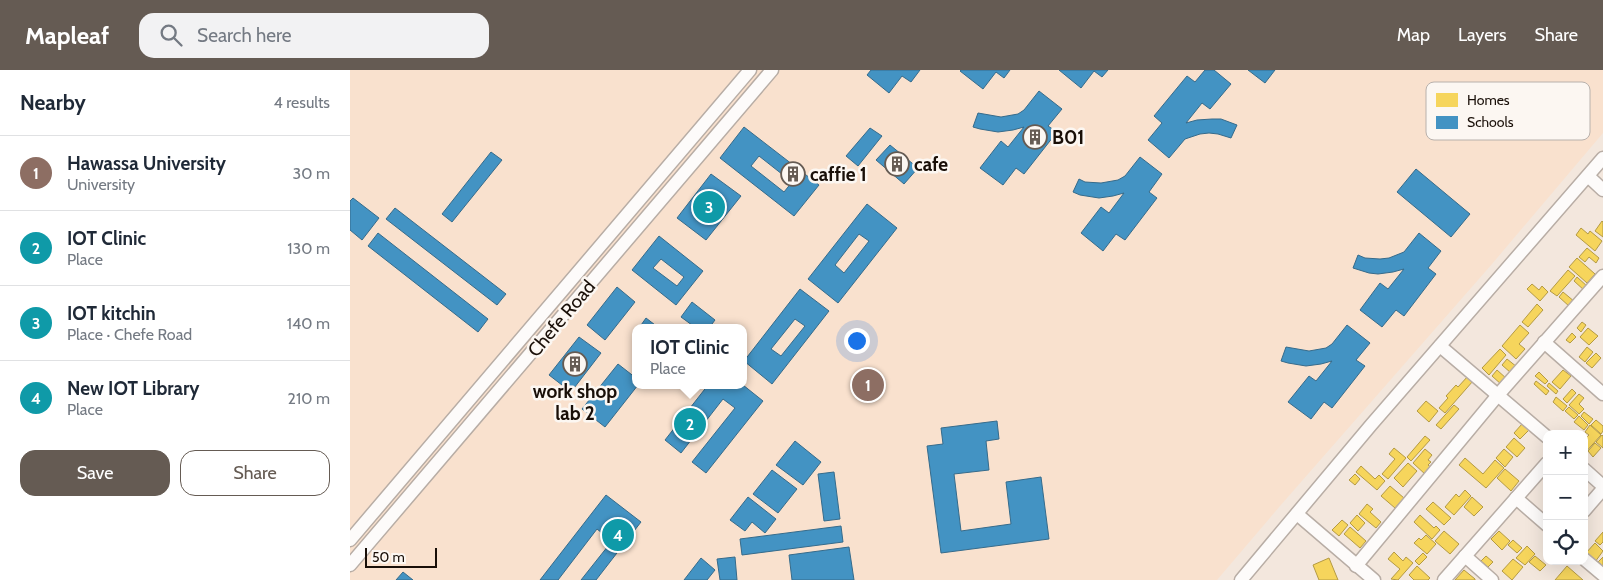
<!DOCTYPE html>
<html lang="en">
<head>
<meta charset="utf-8">
<style>
	body { margin:0; font-family:Cabin,sans-serif; background:#f2f2f3; color:#1f2937 }
	.controls { position:absolute; right:15px; bottom:15px; display:grid; overflow:hidden; border-radius:10px; box-shadow:0 5px 20px #0002 }
	.controls button { width:45px; height:45px; display:grid; place-items:center; padding:0; border:0; border-bottom:1px solid #e0e1e3; background:#fff; color:#1f2937; font:25px sans-serif }
	.scale { position:absolute; left:15px; bottom:12px; width:72px; box-sizing:border-box; padding-left:5px; border:2px solid #190f08; border-top:0; font-size:14px; line-height:18px; white-space:nowrap; color:#190f08; -webkit-text-stroke:4px #fcf7f2; paint-order:stroke }
	.you { position:absolute; left:506px; top:270px; width:18px; height:18px; margin:-12px; border:4px solid #fff; border-radius:50%; background:#1a73e8; box-shadow:0 0 0 8px #1a73e833 }
	.badge { display:grid; place-items:center; width:32px; height:32px; border-radius:50%; background:#655b53; color:#fff; font-size:16px; font-weight:700 }
	.pin { position:absolute; translate:-50% -50%; border:2px solid #fff; box-shadow:0 1px 5px #0006 }
	.popup { position:absolute; left:282px; top:254px; width:115px; height:65px; box-sizing:border-box; display:grid; place-content:center; border-radius:10px; background:#fff; filter:drop-shadow(0 1px 4px #0005); font-size:16px; white-space:nowrap; color:#747a83 }
	.popup b { font-size:19px; color:#1f2937 }
	.popup::after { content:''; position:absolute; left:50%; top:100%; margin-left:-10px; border:10px solid transparent; border-top-color:#fff }
	.list { margin:0; padding:0; list-style:none }
	h2 { display:flex; justify-content:space-between; align-items:center; height:65px; margin:0; padding:0 20px; font-size:21px }
	h2 small { font-size:16px; font-weight:400; color:#747a83 }
	.list li { display:grid; grid-template-columns:32px 1fr auto; gap:15px; align-items:center; box-sizing:border-box; height:75px; padding:0 20px; border-top:1px solid #e0e1e3 }
	.list b { display:block; font-size:19px; white-space:nowrap }
	.list p { margin:0; font-size:16px; white-space:nowrap; color:#747a83 }
	.list em { font-size:16px; font-style:normal; color:#747a83 }
	.actions { display:flex; gap:10px; padding:15px 20px }
	.actions a { flex:1; padding:11px 0; border:1px solid #655b53; border-radius:15px; text-align:center; font-size:18px; color:#655b53 }
	.actions .main { background:#655b53; color:#fff }
	.icon { flex:none; width:28px; height:28px; fill:none; stroke:currentColor; stroke-width:2; stroke-linecap:round; stroke-linejoin:round }
	.map { position:relative; flex:none; width:1253px; height:510px; overflow:hidden }
	header { display:flex; align-items:center; gap:30px; box-sizing:border-box; height:70px; padding:0 25px; background:#655b53; color:#fff }
	header strong { font-size:24px }
	nav { display:flex; gap:28px; margin-inline-start:auto; font-size:18px }
	.search { width:350px; height:45px; background:#f2f2f3; display:flex; align-items:center; gap:12px; box-sizing:border-box; padding:0 18px; border-radius:15px; color:#747a83; font-size:19px }
	main { display:flex }
	aside { flex:1; background:#fff }
	.map>svg:first-child { display:block }
	.built { fill:#f9e1ce; fill-rule:evenodd }
	.homes { fill:#f6d55c; stroke:#b49a43 }
	.schools { fill:#4393c3; stroke:#366b8b; fill-rule:evenodd }
	.lines { fill:none; stroke-linecap:round; stroke-linejoin:round }
	.minor-casing { stroke:#b8ada5; stroke-width:15 }
	.minor { stroke:#fdfbfa; stroke-width:12 }
	.labels { text-anchor:middle; stroke-width:5; stroke-linejoin:round; paint-order:stroke }
	.poi-label { font-size:19px; font-weight:bold; fill:#190f08; stroke:#fcf7f2; text-anchor:start }
	.street-label { font-size:19px; fill:#190f08; stroke:#fcf7f2 }
	.key { fill:#fcf7f2; stroke:#b8b1ac; stroke-width:1 }
	.key-label { font-size:14px; fill:#190f08 }
</style>
</head>
<body>
<header>
<strong>Mapleaf</strong>
<div class="search"><svg class="icon" aria-label="search" viewBox="0 0 24 24"><circle cx="10" cy="10" r="6"/><path d="M15 15l6 6"/></svg>Search here</div>
<nav><a>Map</a><a>Layers</a><a>Share</a></nav>
</header>
<main>
<aside>
<h2>Nearby<small>4 results</small></h2>
<ul class="list">
<li><span class="badge" style="background:#8d6e63">1</span><div><b>Hawassa University</b><p>University</p></div><em>30 m</em></li>
<li><span class="badge" style="background:#0f9aa8">2</span><div><b>IOT Clinic</b><p>Place</p></div><em>130 m</em></li>
<li><span class="badge" style="background:#0f9aa8">3</span><div><b>IOT kitchin</b><p>Place · Chefe Road</p></div><em>140 m</em></li>
<li><span class="badge" style="background:#0f9aa8">4</span><div><b>New IOT Library</b><p>Place</p></div><em>210 m</em></li>
</ul>
<div class="actions"><a class="main">Save</a><a>Share</a></div>
</aside>
<div class="map">
<svg width="1253" height="510" viewBox="0 0 1253 510">
	<rect width="100%" height="100%" fill="#f3e7dd"/>
	<path class="built" d="M 0,0 L 1253,0 L 1253,63 L 1142,194 L 930,436 L 867,510 L 0,510 ZM 286,258 L 394,258 L 394,315 L 286,315 Z"/>
	<g class="homes">
		<polygon points="1252,151 1253,152 1253,167 1245,161"/>
		<polygon points="1231,158 1238,164 1240,161 1252,171 1245,181 1226,165"/>
		<polygon points="1237,178 1249,188 1246,193 1239,187 1235,192 1229,187"/>
		<polygon points="1227,188 1245,204 1237,213 1219,197"/>
		<polygon points="1218,200 1225,206 1207,226 1200,221"/>
		<polygon points="1227,207 1238,217 1235,221 1224,211"/>
		<polygon points="1182,214 1189,220 1192,216 1198,222 1190,231 1177,219"/>
		<polygon points="1213,222 1225,232 1220,237 1209,227"/>
		<polygon points="1187,234 1193,240 1178,257 1172,252"/>
		<polygon points="1232,252 1236,255 1231,262 1227,258"/>
		<polygon points="1170,255 1179,263 1169,274 1175,279 1166,289 1152,276"/>
		<polygon points="1238,258 1248,266 1239,275 1230,267"/>
		<polygon points="1222,263 1226,267 1220,273 1216,270"/>
		<polygon points="1237,277 1243,282 1235,292 1229,287"/>
		<polygon points="1150,279 1156,285 1139,305 1132,298"/>
		<polygon points="1246,283 1251,288 1242,298 1236,293"/>
		<polygon points="1157,289 1167,297 1161,303 1152,295"/>
		<polygon points="1147,300 1157,309 1152,315 1142,306"/>
		<polygon points="1213,300 1221,306 1210,319 1202,312"/>
		<polygon points="1189,302 1198,311 1195,314 1185,306"/>
		<polygon points="1118,306 1123,311 1095,343 1089,338 1098,328 1096,326 1106,315 1108,317"/>
		<polygon points="1186,311 1199,321 1196,325 1184,314"/>
		<polygon points="1199,313 1208,321 1206,324 1197,316"/>
		<polygon points="1222,319 1226,323 1217,333 1213,329"/>
		<polygon points="1229,324 1234,328 1229,334 1234,339 1229,344 1219,335"/>
		<polygon points="1206,327 1217,336 1213,341 1203,332"/>
		<polygon points="1076,331 1088,341 1079,352 1067,341"/>
		<polygon points="1104,335 1109,339 1091,359 1086,355"/>
		<polygon points="1219,337 1228,345 1224,349 1215,341"/>
		<polygon points="1234,342 1243,349 1239,354 1231,346"/>
		<polygon points="1229,346 1238,355 1234,360 1224,352"/>
		<polygon points="1246,350 1253,356 1253,361 1251,364 1241,355"/>
		<polygon points="1172,354 1179,360 1170,369 1164,363"/>
		<polygon points="1240,355 1251,365 1234,384 1234,370 1239,365 1235,362"/>
		<polygon points="1252,365 1253,366 1253,378 1246,372"/>
		<polygon points="1075,366 1080,370 1061,391 1057,387"/>
		<polygon points="1164,368 1175,378 1167,387 1156,377"/>
		<polygon points="1245,373 1251,378 1243,387 1238,381"/>
		<polygon points="1044,378 1056,388 1038,409 1032,404 1045,389 1039,384"/>
		<polygon points="1075,379 1082,385 1078,390 1081,392 1078,395 1082,398 1076,405 1063,393"/>
		<polygon points="1154,379 1163,387 1155,397 1146,388"/>
		<polygon points="1115,388 1133,404 1145,390 1154,398 1136,418 1109,395"/>
		<polygon points="1058,393 1067,401 1053,417 1044,408"/>
		<polygon points="1011,396 1025,409 1029,405 1035,411 1027,420 1006,402"/>
		<polygon points="1155,399 1169,411 1161,421 1147,408"/>
		<polygon points="1005,404 1010,409 1005,415 999,410"/>
		<polygon points="1040,416 1054,428 1045,438 1031,426"/>
		<polygon points="1115,420 1121,426 1104,445 1095,437 1106,424 1109,427"/>
		<polygon points="1122,427 1133,437 1124,446 1114,437"/>
		<polygon points="1083,432 1101,448 1094,455 1076,439"/>
		<polygon points="1017,434 1023,439 1020,442 1031,452 1026,458 1009,444"/>
		<polygon points="1007,445 1015,453 1008,461 1000,453"/>
		<polygon points="1070,445 1084,458 1086,456 1090,460 1082,469 1064,452"/>
		<polygon points="992,450 998,455 989,466 982,460"/>
		<polygon points="1000,457 1016,471 1010,478 994,464"/>
		<polygon points="1094,461 1109,474 1100,484 1085,471"/>
		<polygon points="1149,461 1160,471 1152,480 1141,469"/>
		<polygon points="1253,462 1253,472 1250,475 1245,471"/>
		<polygon points="1076,465 1086,474 1077,484 1064,473 1069,468 1071,470"/>
		<polygon points="1163,470 1172,478 1167,483 1158,475"/>
		<polygon points="1245,473 1253,481 1245,492 1235,484"/>
		<polygon points="1177,476 1185,484 1175,495 1166,488"/>
		<polygon points="1044,482 1053,491 1056,487 1063,493 1048,510 1041,509 1050,499 1038,489"/>
		<polygon points="1073,483 1077,487 1069,495 1065,491"/>
		<polygon points="1136,486 1143,492 1138,497 1131,491"/>
		<polygon points="1185,486 1196,495 1190,501 1179,492"/>
		<polygon points="1253,487 1253,496 1248,492"/>
		<polygon points="979,488 988,510 969,510 963,495"/>
		<polygon points="1163,489 1173,497 1162,510 1152,501"/>
		<polygon points="1067,496 1080,508 1078,510 1064,510 1059,505"/>
		<polygon points="1217,496 1233,510 1205,510"/>
		<polygon points="1114,500 1125,509 1125,510 1105,510"/>
	</g>
	<g class="schools">
		<polygon points="521,0 570,0 561,12 552,6 539,23 517,5"/>
		<polygon points="611,0 660,0 654,8 646,2 633,19 610,1"/>
		<polygon points="709,0 758,0 752,7 744,1 731,18"/>
		<polygon points="855,0 864,0 881,14 860,39 852,33 836,53 847,50 862,49 871,49 887,55 881,68 868,64 859,63 850,64 835,69 819,88 798,70 812,53 804,46 837,6 845,12"/>
		<polygon points="898,0 925,0 915,13"/>
		<polygon points="689,21 712,39 698,56 707,62 674,104 666,98 653,115 630,98 651,71 658,77 674,57 663,60 648,62 630,59 623,57 628,43 651,47 668,44 674,40"/>
		<path d="M 394,57 L 469,115 L 444,146 L 370,88 ZM 409,86 L 442,112 L 434,122 L 401,96 Z"/>
		<polygon points="520,58 532,66 508,96 496,86"/>
		<polygon points="540,75 568,98 554,114 526,90"/>
		<polygon points="141,82 152,90 102,152 92,144"/>
		<polygon points="790,87 812,104 799,122 807,128 775,170 766,164 753,181 731,163 751,137 759,143 774,123 763,126 749,128 730,125 723,122 729,109 735,112 751,113 768,110 775,106"/>
		<polygon points="1066,99 1120,144 1101,167 1047,122"/>
		<polygon points="361,104 391,126 356,170 327,148"/>
		<polygon points="3,128 29,148 12,170 0,160 0,131"/>
		<path d="M 517,134 L 547,158 L 488,233 L 458,209 ZM 509,164 L 519,171 L 494,203 L 485,195 Z"/>
		<polygon points="45,138 156,224 147,235 36,149"/>
		<polygon points="28,163 138,249 128,262 18,176"/>
		<polygon points="1069,163 1091,181 1078,198 1086,204 1054,246 1046,240 1032,257 1010,240 1030,213 1038,219 1054,199 1043,202 1028,204 1019,203 1003,198 1008,185 1015,188 1030,189 1039,188 1054,182"/>
		<path d="M 309,166 L 353,201 L 326,235 L 282,200 ZM 311,189 L 334,207 L 327,216 L 303,198 Z"/>
		<polygon points="267,217 285,232 255,270 237,255"/>
		<path d="M 450,219 L 479,241 L 422,314 L 394,291 ZM 445,249 L 455,256 L 431,286 L 421,279 Z"/>
		<polygon points="342,232 365,250 359,258 346,258 331,247"/>
		<polygon points="296,248 309,258 289,258"/>
		<polygon points="997,255 1020,273 1006,290 1015,296 982,338 974,332 961,349 938,332 959,306 966,311 982,291 971,294 956,296 938,293 931,291 936,277 959,281 976,278 982,274"/>
		<polygon points="229,267 251,283 221,322 199,305"/>
		<polygon points="268,294 286,308 286,315 288,315 255,357 232,339"/>
		<polygon points="358,315 393,315 413,331 356,403 342,392 385,338 373,329 331,383 315,370"/>
		<polygon points="647,351 649,369 636,371 639,400 604,404 611,461 661,454 656,412 691,407 699,469 591,483 577,376 593,374 591,358"/>
		<polygon points="445,371 471,392 453,415 426,395"/>
		<polygon points="422,400 447,419 428,443 403,424"/>
		<polygon points="484,402 490,449 474,451 468,404"/>
		<polygon points="256,425 291,452 246,510 231,510 262,471 247,459 208,510 190,510"/>
		<polygon points="398,427 426,449 415,463 402,452 395,461 380,450"/>
		<polygon points="491,456 493,472 392,485 390,469"/>
		<polygon points="499,477 504,510 442,510 439,485"/>
		<polygon points="385,487 387,510 370,510 367,489"/>
		<polygon points="351,488 365,500 357,510 334,510"/>
		<polygon points="53,502 63,510 46,510"/>
	</g>
	<g class="lines">
		<g class="minor-casing">
			<g id="minor">
				<polyline points="1238,106 1253,120"/>
				<polyline points="1194,272 1253,324"/>
				<polyline points="1090,276 1197,367"/>
				<polyline points="1234,399 1253,416"/>
				<polyline points="1166,428 1197,455"/>
				<polyline points="1234,441 1253,419"/>
				<polyline points="947,444 1024,510"/>
				<polyline points="0,470 400,0"/>
				<polyline points="1115,486 1142,510"/>
				<polyline points="1234,489 1253,505"/>
				<polyline points="0,495 422,0"/>
				<polyline points="1006,496 1148,325 1253,206"/>
				<polyline points="891,510 1021,355 1253,88"/>
				<polyline points="1094,510 1197,393"/>
			</g>
		</g>
		<use href="#minor" class="minor"/>
	</g>
	<defs>
		<g id="building-ring" transform="scale(1.25)"><circle r="9.5" fill="#fcf7f2" stroke="#655b53" stroke-width="1.5"/><path d="M-4-6H4V6H1V3H-1V6H-4ZM-2.5-4.3h1.7v1.8h-1.7ZM.8-4.3h1.7v1.8H.8ZM-2.5-1h1.7V.8h-1.7ZM.8-1h1.7V.8H.8Z" fill="#655b53"/></g>
	</defs>
	<g fill-rule="evenodd">
		<use href="#building-ring" x="685" y="67"/>
		<use href="#building-ring" x="547" y="94"/>
		<use href="#building-ring" x="443" y="104"/>
		<use href="#building-ring" x="225" y="294"/>
	</g>
	<g class="labels">
		<g class="poi-label">
			<text x="702" y="74">B01</text>
			<text x="564" y="101">cafe</text>
			<text x="460" y="111">caffie 1</text>
			<text x="225" y="328" text-anchor="middle">work shop<tspan x="225" dy="22">lab 2</tspan></text>
		</g>
		<g class="street-label">
			<text transform="translate(211 248) rotate(-50)" y="7">Chefe Road</text>
		</g>
	</g>
	<rect x="1076" y="12" width="164" height="58" rx="8" class="key"/>
	<rect x="1086" y="23" width="22" height="14" fill="#f6d55c"/>
	<rect x="1086" y="46" width="22" height="13" fill="#4393c3"/>
	<g class="key-label">
		<text x="1117" y="35">Homes</text>
		<text x="1117" y="57">Schools</text>
	</g>
</svg>
<div class="controls">
<button>+</button>
<button>−</button>
<button><svg class="icon" aria-label="locate" viewBox="0 0 24 24"><circle cx="12" cy="12" r="6"/><path d="M12 2v4M12 18v4M2 12h4M18 12h4"/></svg></button>
</div>
<div class="scale">50 m</div>
<div class="you"></div>
<div class="pin badge" style="left:518px;top:315px;background:#8d6e63">1</div>
<div class="pin badge" style="left:340px;top:354px;background:#0f9aa8">2</div>
<div class="popup"><b>IOT Clinic</b>Place</div>
<div class="pin badge" style="left:359px;top:137px;background:#0f9aa8">3</div>
<div class="pin badge" style="left:268px;top:465px;background:#0f9aa8">4</div>
</div>
</main>
</body>
</html>
